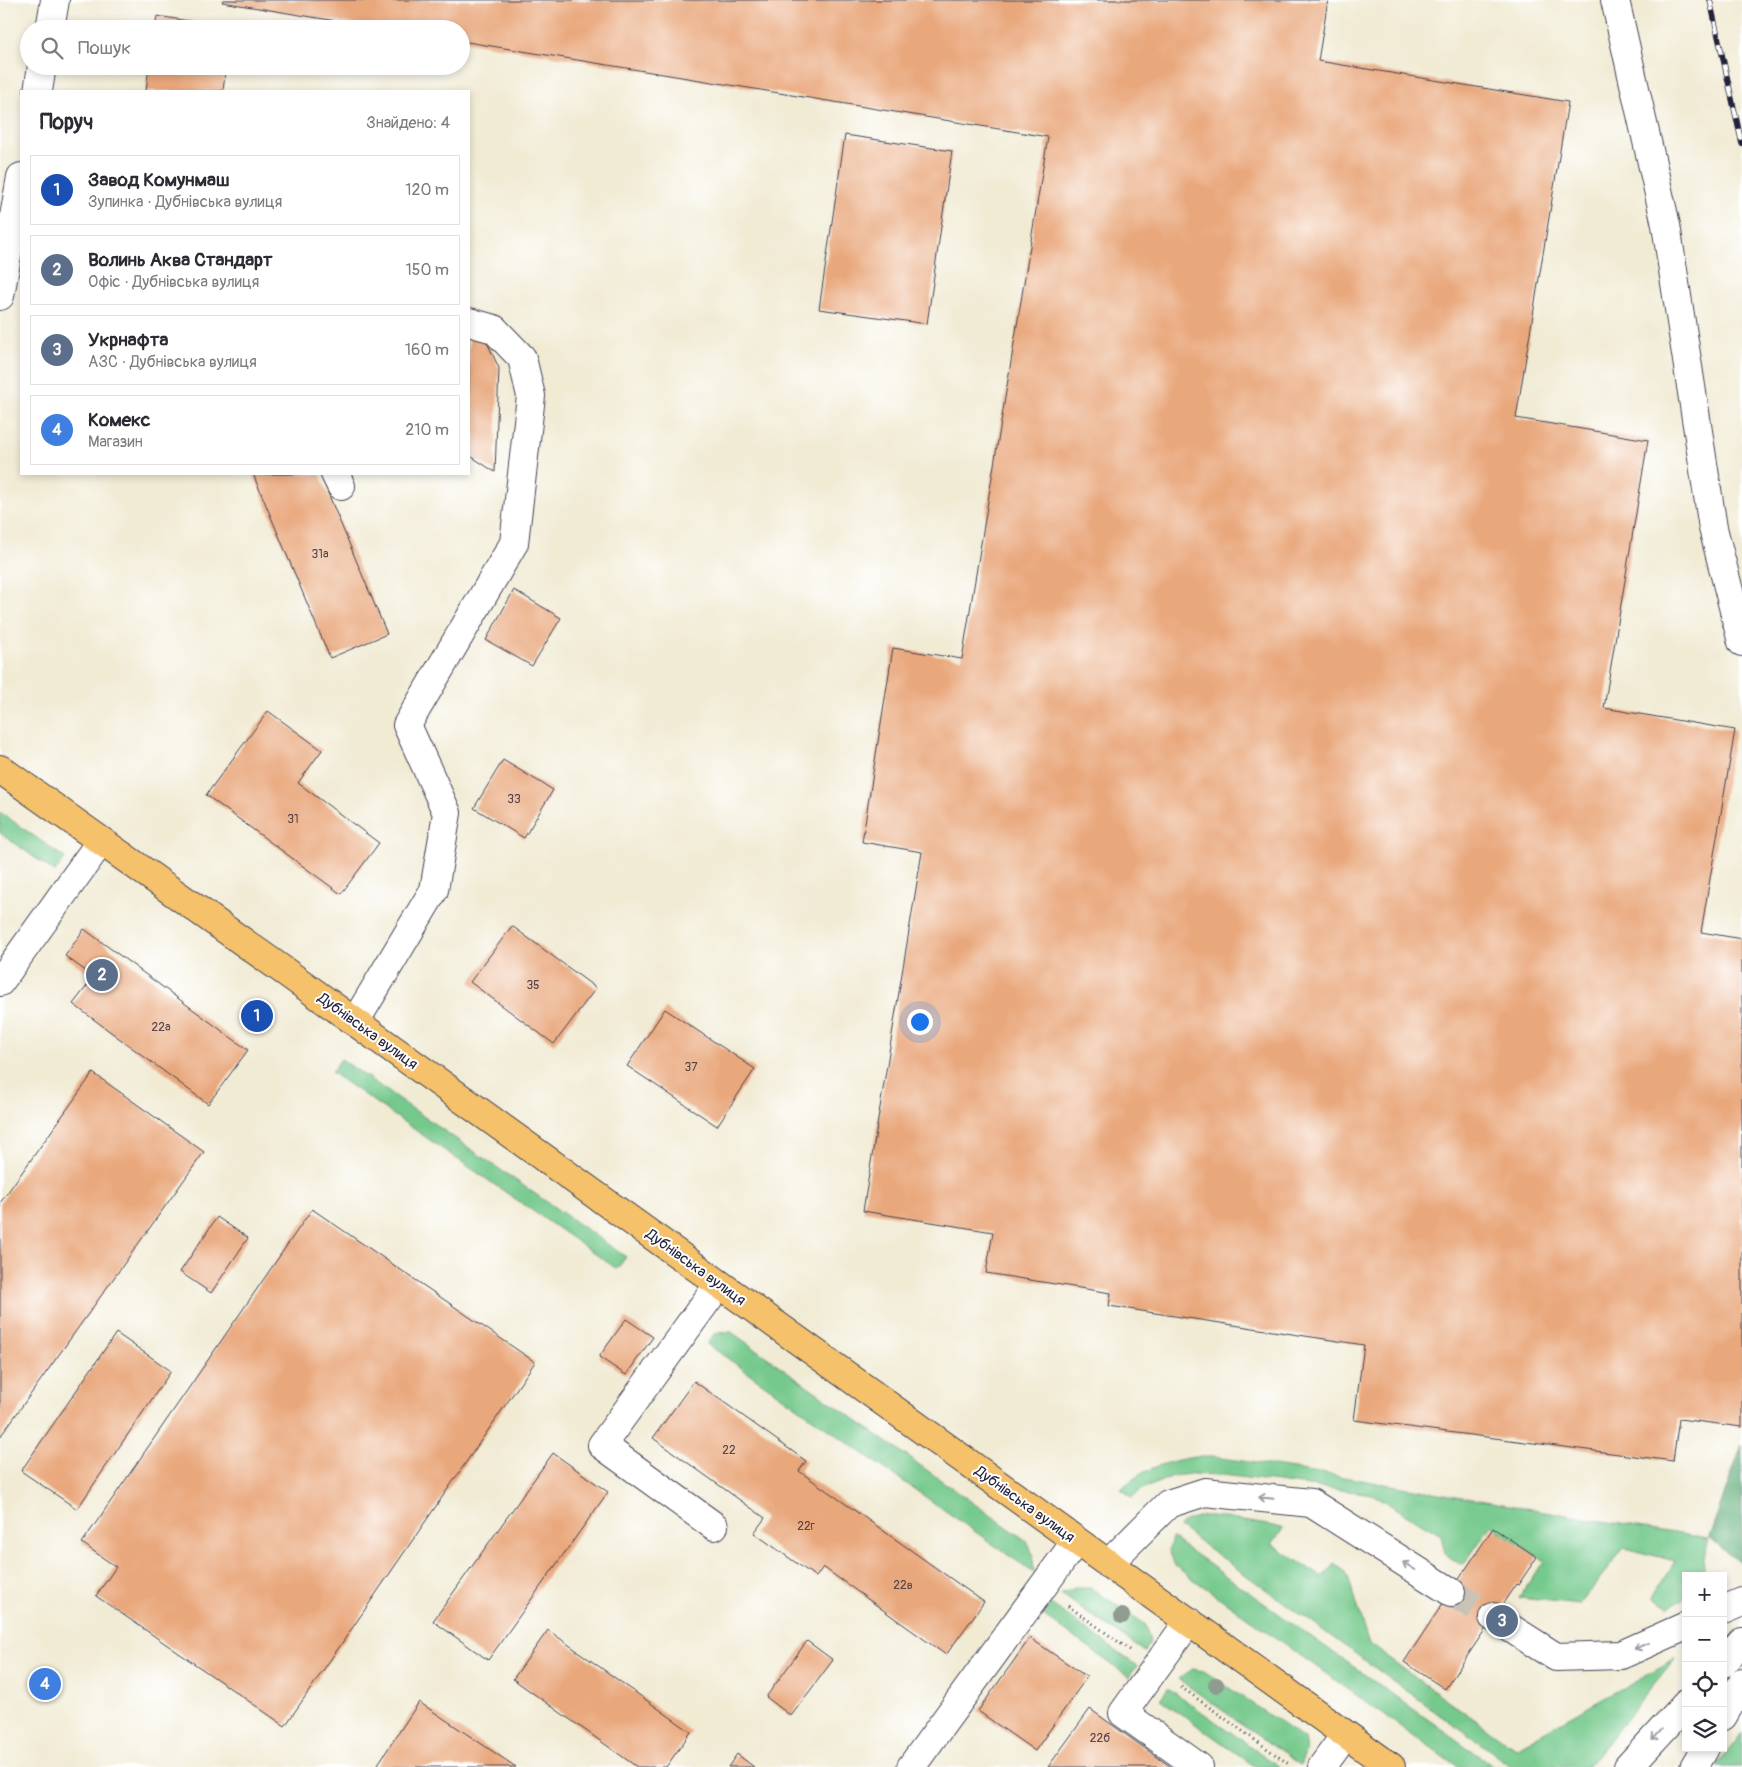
<!DOCTYPE html>
<html lang="uk">
<head>
<meta charset="utf-8">
<style>
	body { margin:0; font-family:Pangolin,sans-serif; background:#f2f2f3; color:#2b2b33 }
	.controls { position:absolute; right:15px; bottom:15px; display:grid; overflow:hidden; border-radius:0px; box-shadow:0 2px 8px #0003 }
	.controls button { width:45px; height:45px; display:grid; place-items:center; padding:0; border:0; border-bottom:1px solid #e1e1e2; background:#fff; color:#2b2b33; font:25px sans-serif }
	.you { position:absolute; left:919px; top:1021px; width:18px; height:18px; margin:-12px; border:4px solid #fff; border-radius:50%; background:#1a73e8; box-shadow:0 0 0 8px #1a73e833 }
	.badge { display:grid; place-items:center; width:32px; height:32px; border-radius:50%; background:#ea580c; color:#fff; font-size:16px; font-weight:700 }
	.pin { position:absolute; translate:-50% -50%; border:2px solid #fff; box-shadow:0 1px 5px #0006 }
	.list { margin:0; padding:0; list-style:none }
	h2 { display:flex; justify-content:space-between; align-items:center; height:65px; margin:0; padding:0 20px; font-size:21px }
	h2 small { font-size:16px; font-weight:400; color:#7c7c81 }
	.list li { display:grid; grid-template-columns:32px 1fr auto; gap:15px; align-items:center; box-sizing:border-box; height:70px; margin:0 10px 10px; padding:0 10px; border:1px solid #e1e1e2; border-radius:0px }
	.list b { display:block; font-size:19px; white-space:nowrap }
	.list p { margin:0; font-size:16px; white-space:nowrap; color:#7c7c81 }
	.list em { font-size:16px; font-style:normal; color:#7c7c81 }
	.icon { flex:none; width:28px; height:28px; fill:none; stroke:currentColor; stroke-width:2; stroke-linecap:round; stroke-linejoin:round }
	.map { position:relative; flex:none; width:1742px; height:1767px; overflow:hidden }
	.search { position:absolute; background:#fff; box-shadow:0 2px 8px #0003; left:20px; top:20px; width:450px; height:55px; display:flex; align-items:center; gap:12px; box-sizing:border-box; padding:0 18px; border-radius:28px; color:#7c7c81; font-size:19px }
	.panel { position:absolute; background:#fff; box-shadow:0 2px 8px #0003; left:20px; top:90px; width:450px; height:385px; border-radius:0px }
	.map>svg:first-child { display:block }
	.green { fill:#75c98c; stroke:#4c7664 }
	.forest { fill:#60ad78; stroke:#41685a }
	.building { fill:#e9a77c }
	.lines { fill:none; stroke-linecap:round; stroke-linejoin:round }
	.minor-tunnel { stroke:#c8c3b5; stroke-width:28; stroke-dasharray:28 14; stroke-linecap:butt }
	.minor-casing { stroke:#414052; stroke-width:30 }
	.major-casing { stroke:#414052; stroke-width:30 }
	.path { stroke:#414052; stroke-width:3; stroke-dasharray:1 4; stroke-linecap:butt }
	.minor { stroke:#fff; stroke-width:28 }
	.major { stroke:#f5c16b; stroke-width:28 }
	.rail-casing { stroke:#22223b; stroke-width:5.5 }
	.rail { stroke:#fff; stroke-width:4; stroke-dasharray:11; stroke-linecap:butt }
	.tree { fill:#8f9c8f }
	.oneway { stroke:#9c9ca7 }
	.labels { text-anchor:middle; stroke-width:4; stroke-linejoin:round; paint-order:stroke }
	.number-label { font-size:12px; fill:#54434b }
	.street-label { font-size:15px; fill:#22223b; stroke:#fff }
</style>
</head>
<body>
<div class="map">
<svg width="1742" height="1767" viewBox="0 0 1742 1767">
	<rect width="100%" height="100%" fill="#fff"/>
	<filter id="ink" filterUnits="userSpaceOnUse"><feTurbulence type="fractalNoise" baseFrequency=".02" numOctaves="2"/><feDisplacementMap in="SourceGraphic" scale="10" xChannelSelector="R" yChannelSelector="G"/><feConvolveMatrix kernelMatrix="1 2 1 2 8 2 1 2 1" color-interpolation-filters="sRGB"/></filter>
	<filter id="wash" filterUnits="userSpaceOnUse"><feTurbulence type="fractalNoise" baseFrequency=".0096" numOctaves="4" result="noise"/><feDisplacementMap in="SourceGraphic" scale="20" xChannelSelector="R" yChannelSelector="G"/><feGaussianBlur stdDeviation="1.12" result="paint"/><feColorMatrix in="noise" values="0 0 0 0 0 0 0 0 0 0 0 0 0 0 0 0 0 1.4 0 .05"/><feComposite in="paint" operator="in"/></filter>
	<g filter="url(#wash)">
		<rect width="100%" height="100%" fill="#f1ebd4"/>
		<g class="green">
			<polygon points="0,812 65,858 55,872 0,833"/>
			<polygon points="341,1059 626,1257 617,1269 331,1072"/>
			<polygon points="730,1331 1027,1541 1033,1555 1034,1573 707,1344 715,1334"/>
			<path d="M 1195,1457 L 1213,1457 L 1236,1460 L 1332,1475 L 1709,1539 C 1705,1552 1701,1563 1706,1576 L 1686,1576 L 1686,1598 L 1670,1607 L 1655,1598 L 1655,1594 L 1675,1561 L 1624,1548 L 1580,1604 L 1519,1598 L 1544,1561 L 1491,1525 L 1463,1566 L 1445,1554 L 1441,1535 L 1372,1494 L 1223,1475 L 1191,1474 L 1173,1476 L 1143,1489 L 1132,1497 L 1121,1489 C 1142,1469 1167,1461 1195,1457 Z"/>
			<polygon points="1201,1516 1212,1516 1274,1526 1283,1529 1272,1544 1322,1577 1334,1563 1344,1570 1348,1577 1370,1645 1515,1748 1676,1658 1587,1767 1513,1767 1179,1527 1184,1521"/>
			<polygon points="1172,1538 1495,1767 1457,1767 1175,1566 1169,1550"/>
			<polygon points="1075,1588 1091,1588 1145,1624 1150,1642 1145,1652 1061,1594"/>
			<polygon points="1051,1604 1137,1666 1129,1677 1043,1615"/>
			<polygon points="1193,1669 1204,1671 1304,1739 1306,1750 1300,1765 1178,1679"/>
			<polygon points="1168,1688 1280,1767 1256,1767 1160,1699"/>
			<polygon points="1742,1733 1742,1767 1716,1767"/>
		</g>
		<polygon class="forest" points="1742,1445 1742,1564 1709,1537"/>
		<g id="blocks">
			<g class="building">
				<polygon points="223,0 1328,0 1318,61 1568,102 1516,418 1648,440 1604,708 1735,730 1701,932 1742,939 1742,1427 1679,1419 1673,1461 1354,1420 1364,1345 1109,1306 1111,1293 986,1273 993,1232 863,1211 922,852 862,842 893,648 962,659 1048,137 461,41 461,29 384,29 222,2"/>
				<polygon points="157,16 234,28 233,29 155,29"/>
				<polygon points="149,66 226,66 223,91 146,91"/>
				<polygon points="845,135 952,151 927,324 819,309"/>
				<polygon points="469,332 484,336 499,368 495,472 469,455"/>
				<polygon points="253,474 320,474 387,634 330,658"/>
				<polygon points="514,590 561,618 532,666 486,640"/>
				<polygon points="268,711 322,750 298,783 379,843 341,894 206,795"/>
				<polygon points="503,760 553,790 524,838 474,808"/>
				<polygon points="512,926 596,988 554,1044 470,982"/>
				<polygon points="84,929 248,1050 208,1104 73,1004 94,977 65,956"/>
				<polygon points="665,1009 755,1069 717,1126 627,1066"/>
				<polygon points="93,1073 204,1152 0,1437 0,1203"/>
				<polygon points="312,1209 535,1362 285,1726 96,1596 116,1567 82,1543"/>
				<polygon points="217,1217 248,1238 211,1293 180,1272"/>
				<polygon points="626,1319 653,1337 626,1375 599,1357"/>
				<polygon points="116,1333 171,1371 77,1509 21,1471"/>
				<polygon points="694,1381 806,1461 799,1471 984,1602 946,1655 823,1567 816,1577 754,1533 765,1518 653,1438"/>
				<polygon points="553,1453 608,1492 488,1660 433,1621"/>
				<polygon points="1493,1528 1537,1557 1518,1585 1516,1584 1445,1689 1404,1662"/>
				<polygon points="548,1630 691,1732 666,1767 637,1767 513,1679"/>
				<polygon points="1030,1638 1087,1677 1035,1751 978,1711"/>
				<polygon points="807,1641 833,1660 791,1716 766,1697"/>
				<polygon points="419,1702 516,1767 376,1767"/>
				<polygon points="1090,1709 1171,1767 1048,1767"/>
				<polygon points="737,1754 754,1767 728,1767"/>
			</g>
		</g>
	</g>
	<g filter="url(#ink)">
		<use href="#blocks" fill-opacity="0" stroke="#414052" stroke-width="1"/>
		<g class="lines">
			<polyline class="minor-tunnel" points="1451,1592 1493,1617"/>
			<g class="minor-casing">
				<g id="minor">
					<polyline points="1615,0 1666,225 1713,528 1742,642"/>
					<polyline points="50,29 55,0"/>
					<polyline points="38,91 42,66"/>
					<polyline points="0,296 21,177"/>
					<polyline points="335,474 341,486"/>
					<polyline points="0,982 101,841"/>
					<polyline points="355,1022 434,890 447,813 407,725 514,543 531,396 522,358 494,329 469,322"/>
					<polyline points="714,1526 602,1445 719,1284"/>
					<polyline points="1108,1564 1168,1504 1205,1492 1311,1503 1451,1592"/>
					<polyline points="1723,1610 1742,1602"/>
					<polyline points="1493,1617 1556,1657 1621,1655 1686,1626"/>
					<polyline points="1189,1621 1123,1713 1199,1767"/>
					<polyline points="1723,1663 1742,1642"/>
					<polyline points="1723,1716 1742,1683"/>
					<polyline points="911,1767 1076,1541"/>
					<polyline points="1322,1767 1345,1735"/>
					<polyline points="1628,1767 1686,1704"/>
					<polyline points="1694,1767 1705,1748"/>
				</g>
			</g>
			<g class="major-casing">
				<polyline id="major" points="0,769 287,973 1391,1767"/>
			</g>
			<g class="path">
				<polyline points="1068,1606 1130,1650"/>
				<polyline points="1181,1687 1290,1765"/>
			</g>
			<use href="#minor" class="minor"/>
			<use href="#major" class="major"/>
			<g class="rail-casing">
				<polyline id="rail" points="1710,0 1742,144"/>
			</g>
			<use href="#rail" class="rail"/>
		</g>
		<g class="tree">
			<circle cx="1122" cy="1616" r="8"/>
			<circle cx="1216" cy="1685" r="8"/>
		</g>
		<defs><path id="oneway-shaft" d="M-6 0H5M1.5-3L5.5 0L1.5 3" fill="none" stroke-width="1.6" stroke-linecap="round" stroke-linejoin="round" transform="scale(1.25)"/></defs>
		<g class="oneway">
			<use href="#oneway-shaft" transform="translate(1266 1498) rotate(-174)"/>
			<use href="#oneway-shaft" transform="translate(1409 1566) rotate(-148)"/>
			<use href="#oneway-shaft" transform="translate(1641 1646) rotate(156)"/>
			<use href="#oneway-shaft" transform="translate(1657 1735) rotate(132)"/>
		</g>
	</g>
	<g class="labels">
		<g class="number-label">
			<text x="320" y="558">31а</text>
			<text x="514" y="803">33</text>
			<text x="293" y="823">31</text>
			<text x="533" y="989">35</text>
			<text x="161" y="1031">22а</text>
			<text x="691" y="1071">37</text>
			<text x="729" y="1454">22</text>
			<text x="806" y="1530">22г</text>
			<text x="903" y="1589">22в</text>
			<text x="1100" y="1742">22б</text>
		</g>
		<g class="street-label">
			<text transform="translate(368 1031) rotate(36)" y="5">Дубнівська вулиця</text>
			<text transform="translate(696 1267) rotate(36)" y="5">Дубнівська вулиця</text>
			<text transform="translate(1025 1504) rotate(36)" y="5">Дубнівська вулиця</text>
		</g>
	</g>
</svg>
<div class="controls">
<button>+</button>
<button>−</button>
<button><svg class="icon" aria-label="locate" viewBox="0 0 24 24"><circle cx="12" cy="12" r="6"/><path d="M12 2v4M12 18v4M2 12h4M18 12h4"/></svg></button>
<button><svg class="icon" aria-label="layers" viewBox="0 0 24 24"><path d="M12 4l9 5-9 5-9-5zM3 14l9 5 9-5"/></svg></button>
</div>
<div class="you"></div>
<div class="pin badge" style="left:257px;top:1016px;background:#1a4fb4">1</div>
<div class="pin badge" style="left:102px;top:975px;background:#5c6f8a">2</div>
<div class="pin badge" style="left:1502px;top:1621px;background:#5c6f8a">3</div>
<div class="pin badge" style="left:45px;top:1684px;background:#3f7fe0">4</div>
<div class="search"><svg class="icon" aria-label="search" viewBox="0 0 24 24"><circle cx="10" cy="10" r="6"/><path d="M15 15l6 6"/></svg>Пошук</div>
<section class="panel">
<h2>Поруч<small>Знайдено: 4</small></h2>
<ul class="list">
<li><span class="badge" style="background:#1a4fb4">1</span><div><b>Завод Комунмаш</b><p>Зупинка · Дубнівська вулиця</p></div><em>120 m</em></li>
<li><span class="badge" style="background:#5c6f8a">2</span><div><b>Волинь Аква Стандарт</b><p>Офіс · Дубнівська вулиця</p></div><em>150 m</em></li>
<li><span class="badge" style="background:#5c6f8a">3</span><div><b>Укрнафта</b><p>АЗС · Дубнівська вулиця</p></div><em>160 m</em></li>
<li><span class="badge" style="background:#3f7fe0">4</span><div><b>Комекс</b><p>Магазин</p></div><em>210 m</em></li>
</ul>
</section>
</div>
</body>
</html>
